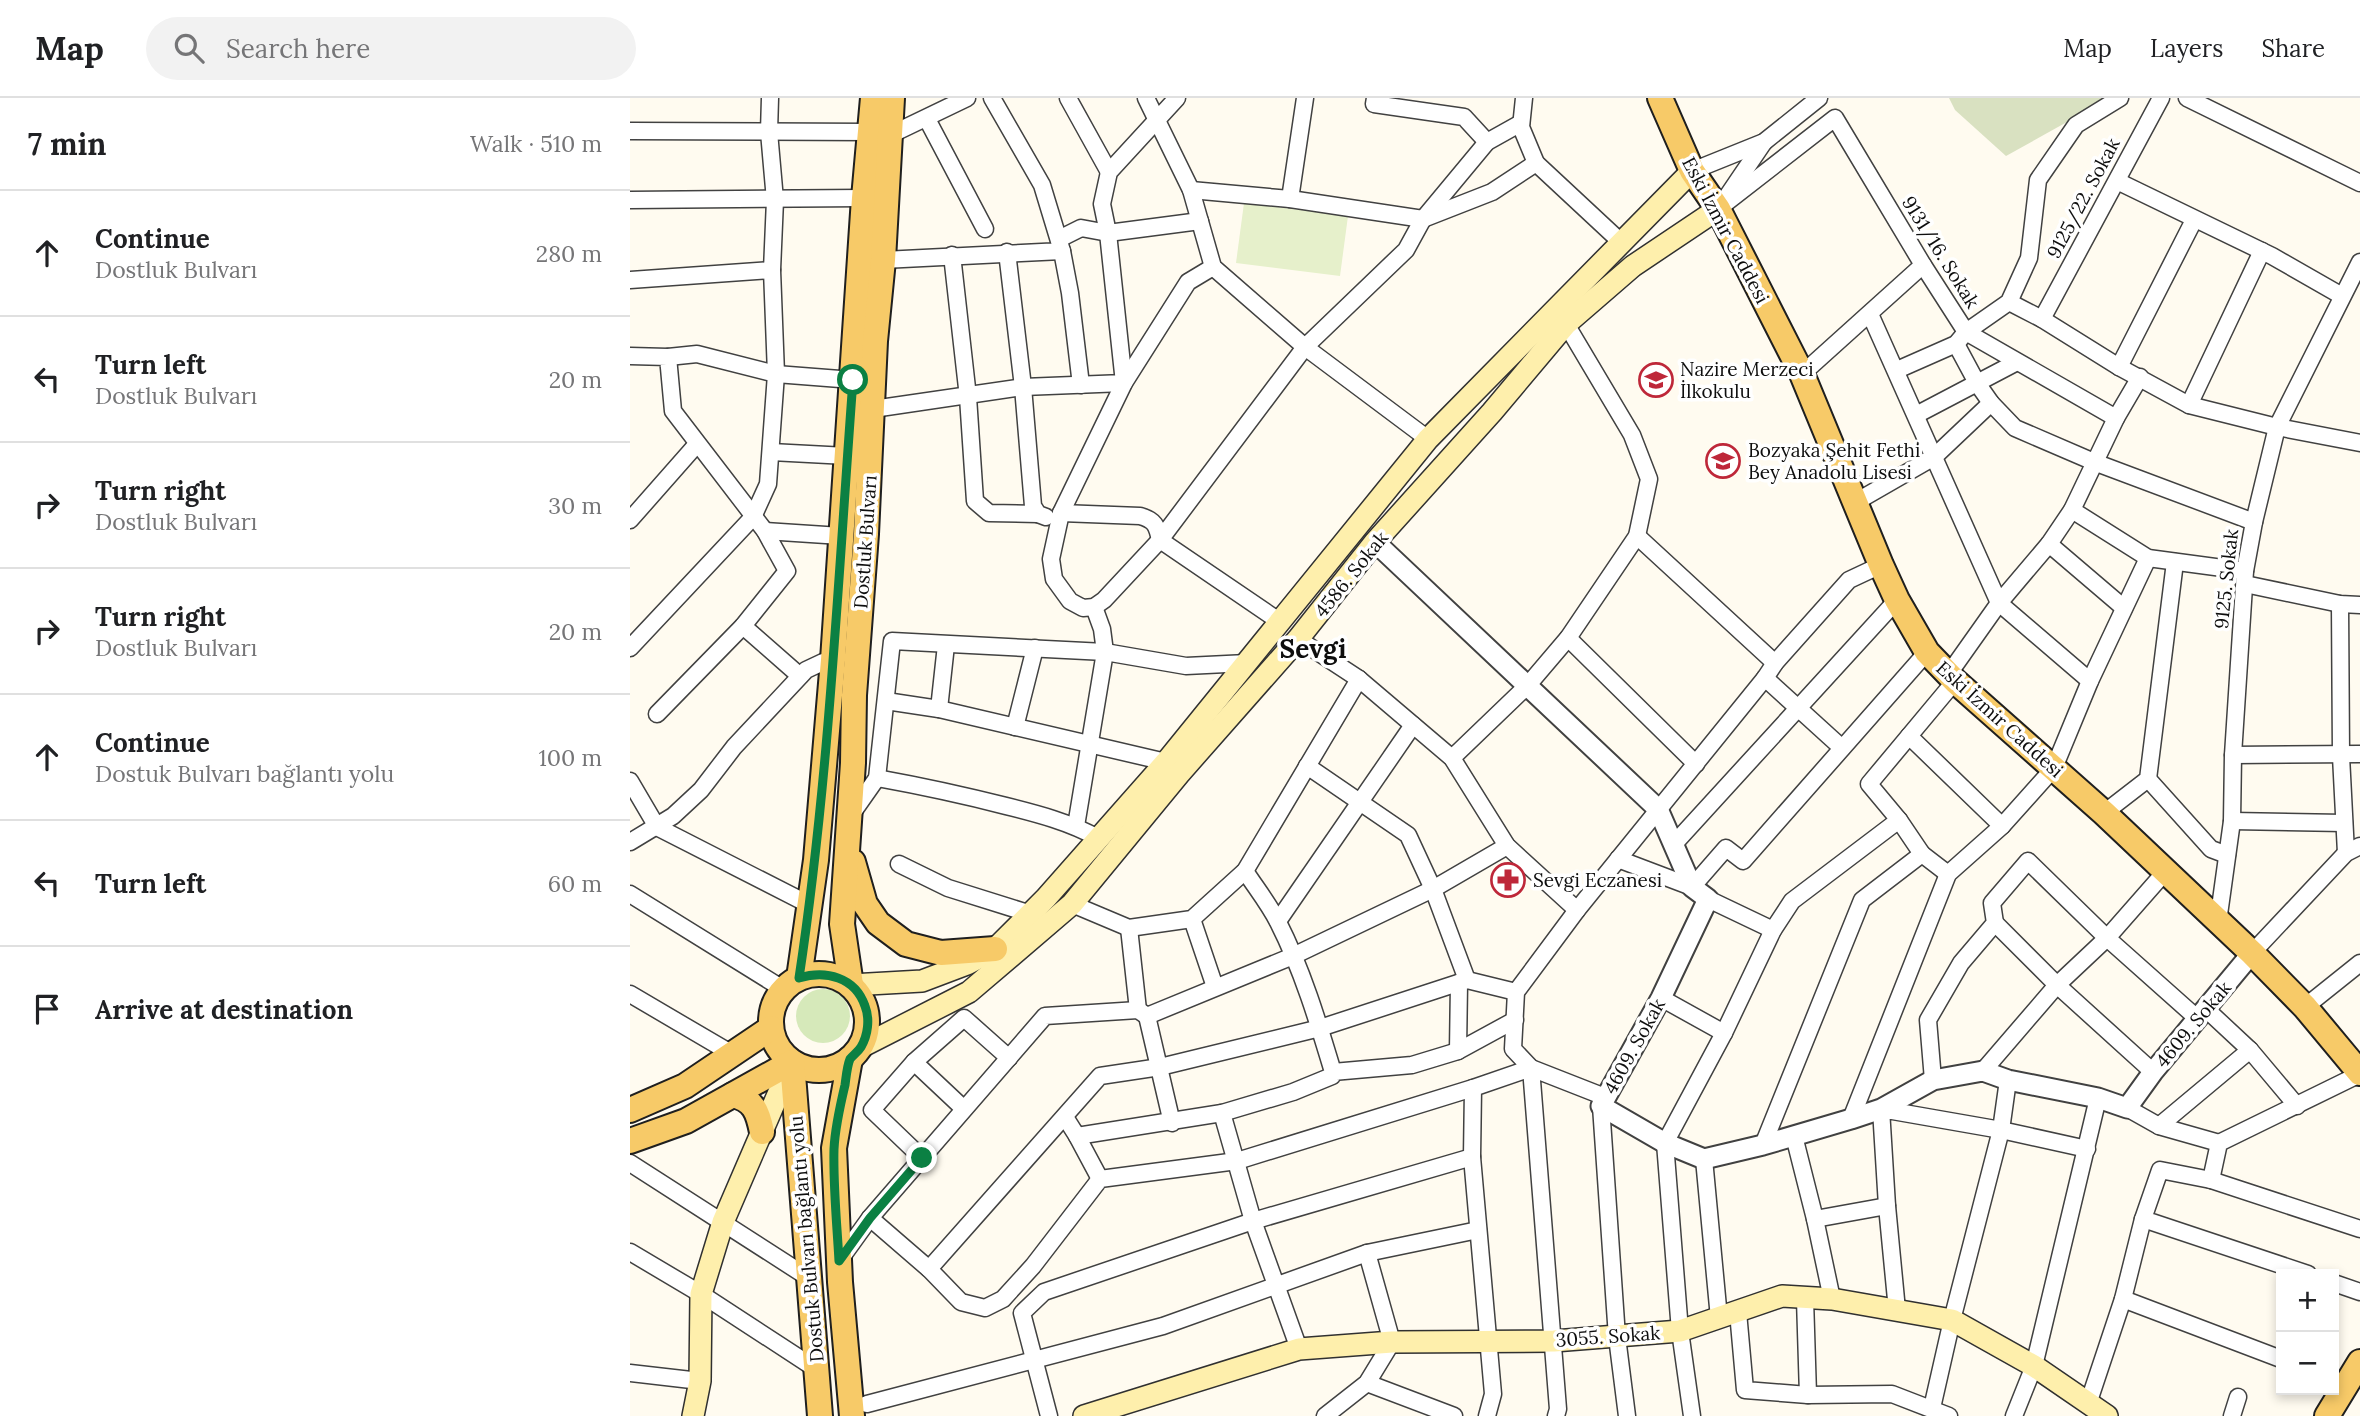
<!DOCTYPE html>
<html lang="en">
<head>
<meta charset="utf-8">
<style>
	body { margin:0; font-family:Lora,serif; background:#f2f2f2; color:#202124 }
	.controls { position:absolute; right:21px; bottom:21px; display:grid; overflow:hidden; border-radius:0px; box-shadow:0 4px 10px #0003 }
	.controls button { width:63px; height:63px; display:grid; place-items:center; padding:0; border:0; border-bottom:2px solid #e0e0e0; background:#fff; color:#202124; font:35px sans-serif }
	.stop { position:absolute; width:21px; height:21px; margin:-16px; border:5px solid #0b8043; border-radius:50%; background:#fff }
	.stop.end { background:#0b8043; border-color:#fff; box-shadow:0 2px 7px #0008 }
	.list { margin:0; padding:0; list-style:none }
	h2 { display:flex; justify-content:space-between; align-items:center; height:91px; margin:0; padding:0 28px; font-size:30px }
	h2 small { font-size:23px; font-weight:400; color:#757577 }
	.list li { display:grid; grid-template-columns:46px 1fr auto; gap:21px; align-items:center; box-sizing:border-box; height:126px; padding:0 28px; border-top:2px solid #e0e0e0 }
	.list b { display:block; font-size:26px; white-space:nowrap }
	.list p { margin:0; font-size:23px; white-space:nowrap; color:#757577 }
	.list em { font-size:23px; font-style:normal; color:#757577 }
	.icon { flex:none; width:38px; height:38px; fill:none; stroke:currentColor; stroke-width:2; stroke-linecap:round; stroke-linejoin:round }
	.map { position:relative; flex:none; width:1730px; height:1318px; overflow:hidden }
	header { display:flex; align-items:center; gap:42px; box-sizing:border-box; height:98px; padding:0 35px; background:#fff; border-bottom:2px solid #e0e0e0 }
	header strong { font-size:33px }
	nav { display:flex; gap:38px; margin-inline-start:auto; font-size:24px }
	.search { width:490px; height:63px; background:#f2f2f2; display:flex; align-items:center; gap:18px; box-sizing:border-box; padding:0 24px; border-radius:38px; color:#757577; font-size:26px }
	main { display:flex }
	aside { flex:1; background:#fff }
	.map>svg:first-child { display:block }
	.green { fill:#d6e9ba }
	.cemetery { fill:#d9e1c1 }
	.pitch { fill:#e6f0cb }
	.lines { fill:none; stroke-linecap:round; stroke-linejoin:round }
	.minor-casing { stroke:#414141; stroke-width:19 }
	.tertiary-casing { stroke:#414141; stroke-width:23 }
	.secondary-casing { stroke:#303030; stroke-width:24 }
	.primary-casing { stroke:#1f1f1f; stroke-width:28 }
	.minor { stroke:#fff; stroke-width:16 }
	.tertiary { stroke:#fff; stroke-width:19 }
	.secondary { stroke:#feefac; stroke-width:21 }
	.primary { stroke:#f7ca68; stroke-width:24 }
	.route { stroke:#0b8043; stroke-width:9 }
	.labels { text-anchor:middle; stroke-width:7; stroke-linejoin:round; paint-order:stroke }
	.street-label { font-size:19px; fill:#0e0e0e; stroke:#fff }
	.poi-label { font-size:19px; fill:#0e0e0e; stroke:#fff; text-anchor:start }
	.district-label { font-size:26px; font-weight:bold; fill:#0e0e0e; stroke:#fff }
</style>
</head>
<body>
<header>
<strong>Map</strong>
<div class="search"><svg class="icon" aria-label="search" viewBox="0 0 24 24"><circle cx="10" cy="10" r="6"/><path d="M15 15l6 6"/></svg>Search here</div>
<nav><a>Map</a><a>Layers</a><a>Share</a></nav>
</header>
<main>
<aside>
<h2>7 min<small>Walk · 510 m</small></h2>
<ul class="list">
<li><svg class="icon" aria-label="ahead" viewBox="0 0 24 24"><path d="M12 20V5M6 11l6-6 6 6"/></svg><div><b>Continue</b><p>Dostluk Bulvarı</p></div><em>280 m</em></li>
<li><svg class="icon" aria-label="left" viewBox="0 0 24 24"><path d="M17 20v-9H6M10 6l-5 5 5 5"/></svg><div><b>Turn left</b><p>Dostluk Bulvarı</p></div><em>20 m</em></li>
<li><svg class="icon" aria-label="right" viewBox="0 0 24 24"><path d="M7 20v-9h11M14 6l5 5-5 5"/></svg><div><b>Turn right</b><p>Dostluk Bulvarı</p></div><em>30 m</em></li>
<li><svg class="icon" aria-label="right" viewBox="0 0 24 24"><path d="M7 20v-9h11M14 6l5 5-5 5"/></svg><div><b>Turn right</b><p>Dostluk Bulvarı</p></div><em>20 m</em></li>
<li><svg class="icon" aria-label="ahead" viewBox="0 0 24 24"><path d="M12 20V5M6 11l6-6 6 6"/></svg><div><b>Continue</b><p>Dostuk Bulvarı bağlantı yolu</p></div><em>100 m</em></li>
<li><svg class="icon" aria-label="left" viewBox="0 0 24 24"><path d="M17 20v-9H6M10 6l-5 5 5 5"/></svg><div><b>Turn left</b></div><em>60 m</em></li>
<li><svg class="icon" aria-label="arrive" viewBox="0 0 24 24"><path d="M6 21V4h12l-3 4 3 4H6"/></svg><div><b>Arrive at destination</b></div></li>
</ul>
</aside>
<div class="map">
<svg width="1730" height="1318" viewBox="0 0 1730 1318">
	<rect width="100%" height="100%" fill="#fffbf0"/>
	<circle class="green" cx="193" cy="918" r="27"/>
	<polygon class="cemetery" points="1319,0 1480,0 1376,58 1325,12"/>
	<polygon class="pitch" points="614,105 718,118 710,178 606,165"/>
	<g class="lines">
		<g class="minor-casing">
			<g id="minor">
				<polyline points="438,0 479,74"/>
				<polyline points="516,0 561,92 583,169 675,249 798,341"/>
				<polyline points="745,0 744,6 834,19 857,44"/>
				<polyline points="894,0 891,29 906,65 993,146"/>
				<polyline points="1557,0 1730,85"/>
				<polyline points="297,21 355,131"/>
				<polyline points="0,33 241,34"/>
				<polyline points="260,37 337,0"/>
				<polyline points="1062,73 1134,44 1189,0"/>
				<polyline points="1487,83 1642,158 1712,198"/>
				<polyline points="561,92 660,101 793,121 862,94 906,65"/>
				<polyline points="1098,97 1134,44"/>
				<polyline points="660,101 675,0"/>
				<polyline points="0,102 234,100"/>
				<polyline points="1088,111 1205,20 1293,167 1336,234 1486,320"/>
				<polyline points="429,141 451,130 478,135 570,123"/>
				<polyline points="432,153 440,195 451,287"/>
				<polyline points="377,154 393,289 403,408 408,416 416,419"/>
				<polyline points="322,157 338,299 345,403 359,415 408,416"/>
				<polyline points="253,162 432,153 412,87 362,0"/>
				<polyline points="583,169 558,184 494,285 431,415 421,461 424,481 440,503 453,510 464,509 474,502 530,442 675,249 776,152 793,121 857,44 891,25"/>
				<polyline points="0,182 142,172"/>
				<polyline points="1379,204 1412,221 1489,269 1559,307 1647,329 1730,345"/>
				<polyline points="1240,216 1369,505 1460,583"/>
				<polyline points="1412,221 1531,0"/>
				<polyline points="1326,246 1347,285 1361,305 1385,330 1464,364 1624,424"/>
				<polyline points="0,258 38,259 43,313 135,433 157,473 113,528 27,616"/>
				<polyline points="38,259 67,256 146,276 223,282"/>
				<polyline points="1489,269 1564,122"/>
				<polyline points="1267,272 1326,246 1336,234 1379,204 1399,160 1408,82 1446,27 1490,0"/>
				<polyline points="1172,276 1293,167"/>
				<polyline points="1559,307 1632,153"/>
				<polyline points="243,311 393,289 494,285 478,135 472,106 479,74 547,0"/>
				<polyline points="1286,317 1387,264"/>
				<polyline points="141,354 217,358"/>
				<polyline points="1224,405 1304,359 1361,305"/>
				<polyline points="1442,412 1518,460 1615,473"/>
				<path d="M 431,415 L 510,418 C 525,422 527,428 530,442 L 649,523"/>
				<polyline points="0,422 67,346"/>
				<polyline points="135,433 211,438"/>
				<polyline points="1007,438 1145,565"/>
				<polyline points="1419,446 1494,510"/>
				<polyline points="1615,486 1710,506 1730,507"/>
				<polyline points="1710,506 1711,658 1716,755"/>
				<polyline points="113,528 170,578"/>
				<polyline points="938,540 1066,666"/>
				<polyline points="668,541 729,581 822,660 877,748 947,812"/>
				<polyline points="0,550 123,419 138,386 146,276 142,172 145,102 139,34 140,0"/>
				<polyline points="1318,577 1369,505 1419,446 1442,412 1486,320 1510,279"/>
				<polyline points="1135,580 1212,650"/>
				<polyline points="256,603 309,611 536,664"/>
				<polyline points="309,611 316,547"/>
				<polyline points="385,629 405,550"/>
				<polyline points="1279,638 1372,728"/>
				<polyline points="1603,657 1730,656"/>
				<polyline points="822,660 898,587 938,540 1007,438 1019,381 1002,337 936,226"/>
				<polyline points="677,668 778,737 803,791 837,882"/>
				<path d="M 247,680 C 291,688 333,697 376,708 C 408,716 439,724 468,740"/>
				<polyline points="1518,681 1581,751 1597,757"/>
				<polyline points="0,683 27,729 180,807"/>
				<polyline points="1474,715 1518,681 1545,464"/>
				<polyline points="221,717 247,680 262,543 475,554 556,568 617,565"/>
				<polyline points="1602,723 1714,725"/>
				<polyline points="446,728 475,554 472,531 464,509"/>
				<polyline points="0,744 43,718 71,692 104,649 176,572 193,564 203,562"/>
				<polyline points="1044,746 1267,502"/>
				<polyline points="1292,756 1269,722 1239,686 1325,583"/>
				<polyline points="988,761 1062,789 1096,750 1113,763 1297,554"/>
				<polyline points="269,766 318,790 401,816"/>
				<path d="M 615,773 C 626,790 639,806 648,824 C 672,871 688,924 703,974"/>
				<polyline points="0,796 153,891"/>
				<polyline points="1078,801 1143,832"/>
				<polyline points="442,806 499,830 562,821 615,773 729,581"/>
				<polyline points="562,821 585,889"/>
				<polyline points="648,823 783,627"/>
				<polyline points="1588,824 1602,723 1603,657 1615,473 1624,424 1647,329 1730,164"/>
				<polyline points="1365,825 1427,887 1523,974"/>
				<polyline points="499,830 508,912"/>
				<polyline points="1622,855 1716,755 1730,748"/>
				<polyline points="0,896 104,957"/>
				<polyline points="1031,900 1094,935"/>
				<polyline points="1675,909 1730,865"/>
				<polyline points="1576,911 1620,952 1667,1008"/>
				<polyline points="517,918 542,1025"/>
				<polyline points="828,953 829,885"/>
				<polyline points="284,964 334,1011"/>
				<polyline points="1353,973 1427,887 1477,840 1535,774"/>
				<polyline points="1303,982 1298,922 1331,865 1365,825 1362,805 1398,763 1477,840 1568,921"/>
				<polyline points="971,1008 987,1239 997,1318"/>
				<polyline points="1497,1010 1529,1028 1589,1045"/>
				<polyline points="592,1015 623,1123 669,1251"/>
				<polyline points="435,1019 447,1038 592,1015 663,994 702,978 703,974 782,967 828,953 885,922"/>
				<polyline points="1221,1021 1318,776 1372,728 1424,670 1460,583 1518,460"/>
				<polyline points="1529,1028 1620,952"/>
				<polyline points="447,1038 470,1081"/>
				<polyline points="1164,1038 1185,1121 1202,1201"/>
				<polyline points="1133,1047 1232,802 1292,756 1318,776"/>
				<polyline points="292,1060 242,1012 284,964 334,920 379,960"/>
				<polyline points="1074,1061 1089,1220"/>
				<polyline points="0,1065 179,1180"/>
				<polyline points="1581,1082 1589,1045 1730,976"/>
				<polyline points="240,1120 299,1171 331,1204 355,1210 373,1201 403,1168 470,1081 607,1063 843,990"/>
				<polyline points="1185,1121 1257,1108"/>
				<polyline points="0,1154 71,1196 186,1271"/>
				<polyline points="209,1163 240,1120 415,918 508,912 517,918 663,858 803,791 877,748"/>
				<polyline points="299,1171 470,978 530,969 690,930 837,882 886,894"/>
				<polyline points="1678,1176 1513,1121 1530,1072 1581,1082 1730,1131"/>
				<polyline points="1704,1185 1730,1194"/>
				<polyline points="1175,1201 1178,1297"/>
				<polyline points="1493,1201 1651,1261"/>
				<polyline points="1267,1212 1257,1108 1251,1011 1371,1032 1457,1051"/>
				<polyline points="1108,1214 1115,1292 1178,1297 1262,1296 1319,1318"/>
				<polyline points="0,1275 70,1283"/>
				<polyline points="737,1285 824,1318"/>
				<polyline points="237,1306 533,1228 737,1155 848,1132"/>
				<polyline points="1458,1306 1493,1201 1513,1121"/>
				<polyline points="1302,1310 1322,1222 1371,1032 1378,982"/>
				<polyline points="419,1318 392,1215 414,1194 623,1123 842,1059"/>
				<polyline points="695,1318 737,1285 762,1244 737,1155"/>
				<polyline points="857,1318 863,1296 842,1059 843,990 901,970 883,951 886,894 947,812 1135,580 1145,565 1219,482 1251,467"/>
				<polyline points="926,1318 928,1311 901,970 975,999"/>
				<polyline points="1062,1318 1050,1233 1035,1045 1094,935 1143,832 1162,803 1269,722"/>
				<polyline points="1384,1318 1404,1268 1468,1000"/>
				<polyline points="1602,1318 1608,1299"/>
			</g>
		</g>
		<g class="tertiary-casing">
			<polyline id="tertiary" points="745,444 1028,711 1062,789 1078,801 1031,900 971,1008 1035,1045 1074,1061 1133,1047 1221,1021 1251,1011 1303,982 1353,973 1378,982 1468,1000 1497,1010 1523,974 1622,855"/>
		</g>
		<g class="secondary-casing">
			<g id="secondary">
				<polyline points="221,887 292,883 337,866 365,851 416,800 536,664 798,341 1062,73"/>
				<polyline points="231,949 339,894 442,806 549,676 668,541 745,444 862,314 936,226 1003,168 1088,111"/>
				<polyline points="63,1318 70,1283 71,1196 93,1124 162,964"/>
				<polyline points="454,1318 669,1251 762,1244 924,1243 1050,1233 1152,1198 1202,1201 1322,1222 1404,1268 1477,1318"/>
			</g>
		</g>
		<g class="primary-casing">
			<g id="primary">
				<polyline points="1030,0 1062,73 1088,111 1172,276 1251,467 1267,502 1297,554 1325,583 1474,715 1622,855 1675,909 1730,975"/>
				<polyline points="223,764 235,806 248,825 276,846 311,855 365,851"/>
				<circle cx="189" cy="924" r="48"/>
				<polyline points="169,880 186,762 203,562 234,100 243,0"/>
				<polyline points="221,887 212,826 223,665 224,597 236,436 245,243 253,162 262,0"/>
				<polyline points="220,961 204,1050 210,1184 222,1318"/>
				<path d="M 103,997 C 124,1002 128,1014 132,1034"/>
				<polyline points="0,1012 55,988 141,930"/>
				<polyline points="0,1043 56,1023 162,964 190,1318"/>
				<polyline points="1697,1318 1730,1264"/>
			</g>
		</g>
		<use href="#minor" class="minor"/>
		<use href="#tertiary" class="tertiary"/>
		<use href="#secondary" class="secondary"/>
		<use href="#primary" class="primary"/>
	</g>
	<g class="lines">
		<path class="route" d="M 223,282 C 208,481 199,682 169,880 C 196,872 225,879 235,908 C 240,921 238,937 231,949 C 228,954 223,957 220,961 C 217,968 216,980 215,987 C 210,1008 205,1030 204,1051 C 203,1088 207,1126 209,1163 L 240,1120 L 292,1060"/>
	</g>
	<defs>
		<g id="school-ring" transform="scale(1.75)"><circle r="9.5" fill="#fff" stroke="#be2739" stroke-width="1.5"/><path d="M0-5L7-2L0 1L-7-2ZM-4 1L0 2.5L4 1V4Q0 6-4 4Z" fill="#be2739"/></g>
		<g id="pharmacy-ring" transform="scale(1.75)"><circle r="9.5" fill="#fff" stroke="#be2739" stroke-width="1.5"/><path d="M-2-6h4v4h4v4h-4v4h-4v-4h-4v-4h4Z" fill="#be2739"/></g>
	</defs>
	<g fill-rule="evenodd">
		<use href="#school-ring" x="1026" y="282"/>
		<use href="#school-ring" x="1093" y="363"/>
		<use href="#pharmacy-ring" x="878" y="782"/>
	</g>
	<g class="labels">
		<g class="street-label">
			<text transform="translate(1453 100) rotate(-62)" y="7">9125/22. Sokak</text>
			<text transform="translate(1096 132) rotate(62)" y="7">Eski İzmir Caddesi</text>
			<text transform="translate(1311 154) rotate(58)" y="7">9131/16. Sokak</text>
			<text transform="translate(235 444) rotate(-86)" y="7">Dostluk Bulvarı</text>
			<text transform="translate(721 476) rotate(-51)" y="7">4586. Sokak</text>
			<text transform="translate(1596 481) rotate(-84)" y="7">9125. Sokak</text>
			<text transform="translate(1370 621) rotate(42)" y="7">Eski İzmir Caddesi</text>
			<text transform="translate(1563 926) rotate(-50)" y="7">4609. Sokak</text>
			<text transform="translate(1004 948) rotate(-61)" y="7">4609. Sokak</text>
			<text transform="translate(176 1141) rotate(-95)" y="7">Dostuk Bulvarı bağlantı yolu</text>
			<text transform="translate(978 1238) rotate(-4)" y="7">3055. Sokak</text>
		</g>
		<g class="poi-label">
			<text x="1050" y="278">Nazire Merzeci<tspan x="1050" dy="22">İlkokulu</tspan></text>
			<text x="1118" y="359">Bozyaka Şehit Fethi<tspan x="1118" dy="22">Bey Anadolu Lisesi</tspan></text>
			<text x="903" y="789">Sevgi Eczanesi</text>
		</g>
		<g class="district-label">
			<text x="683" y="560">Sevgi</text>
		</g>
	</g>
</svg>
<div class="controls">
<button>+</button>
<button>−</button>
</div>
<div class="stop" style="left:223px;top:282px"></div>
<div class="stop end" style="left:292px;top:1060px"></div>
</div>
</main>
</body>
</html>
